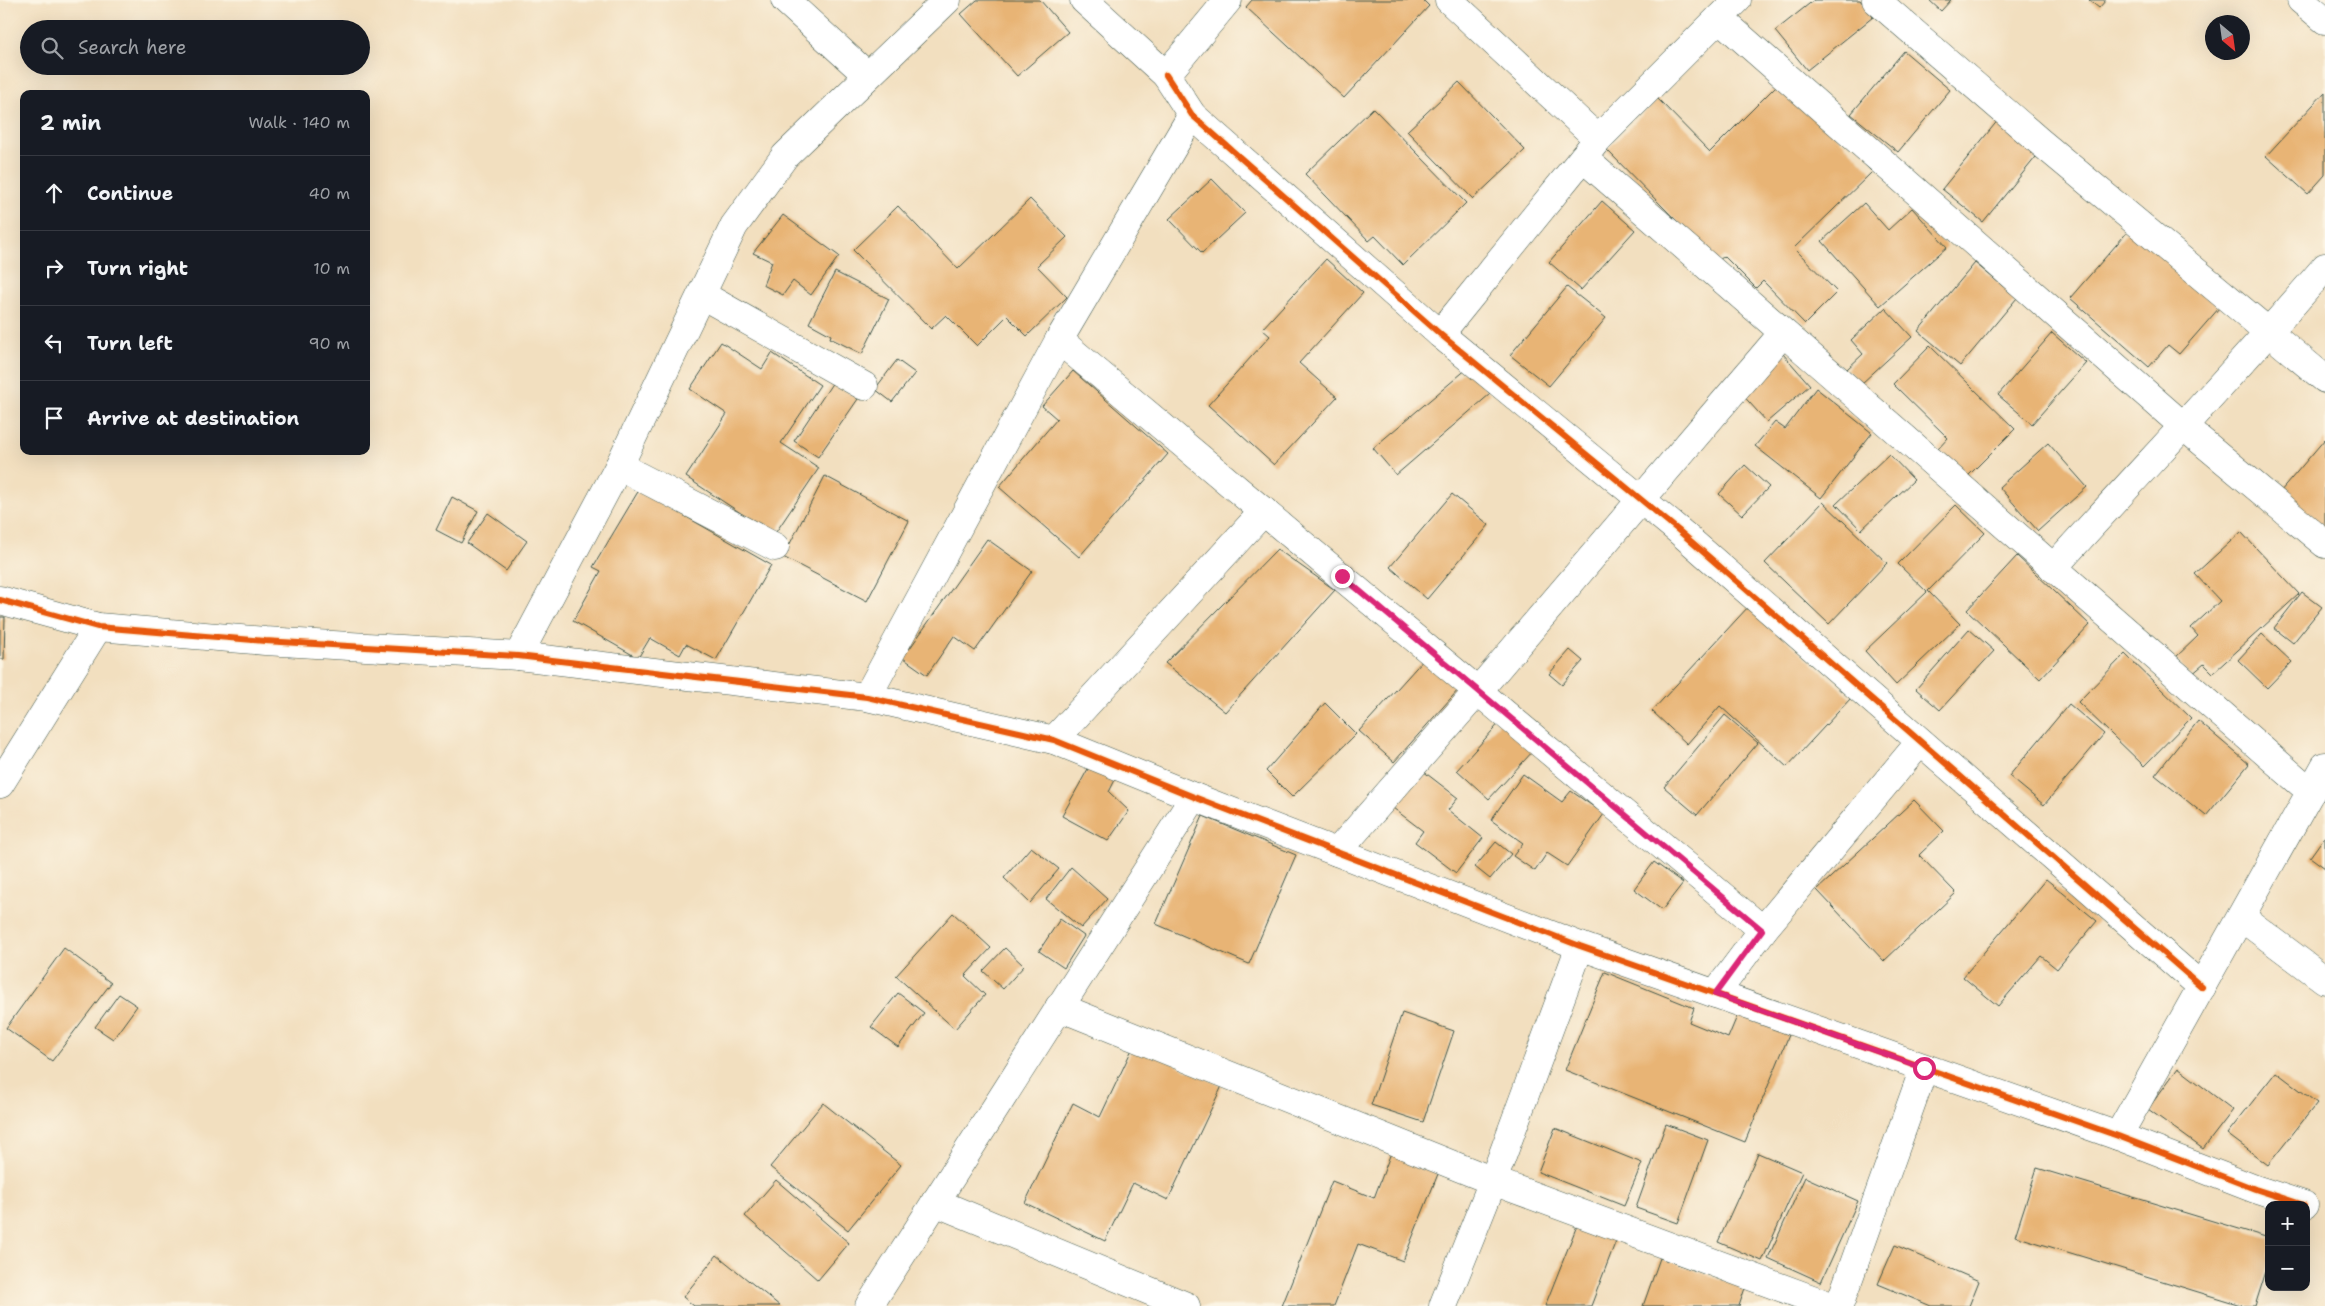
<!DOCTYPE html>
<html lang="en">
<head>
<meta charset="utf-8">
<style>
	body { margin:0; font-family:"Shantell Sans",sans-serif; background:#20242c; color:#f1f3f6 }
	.controls { position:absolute; right:15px; bottom:15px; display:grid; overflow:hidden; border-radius:10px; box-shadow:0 5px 20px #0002 }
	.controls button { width:45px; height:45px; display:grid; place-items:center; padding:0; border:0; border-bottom:1px solid #363941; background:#171b24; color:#f1f3f6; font:25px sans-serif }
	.compass { position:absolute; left:2205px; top:15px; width:45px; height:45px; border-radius:50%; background:#171b24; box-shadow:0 5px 20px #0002; rotate:151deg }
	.stop { position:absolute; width:15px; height:15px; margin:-11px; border:4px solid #db2777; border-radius:50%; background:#fff }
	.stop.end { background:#db2777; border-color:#fff; box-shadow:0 1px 5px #0008 }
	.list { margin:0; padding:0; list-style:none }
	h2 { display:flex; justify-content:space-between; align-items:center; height:65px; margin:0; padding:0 20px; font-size:21px }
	h2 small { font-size:16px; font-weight:400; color:#9ea1a6 }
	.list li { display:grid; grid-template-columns:32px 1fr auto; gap:15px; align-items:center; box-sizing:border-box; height:75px; padding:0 20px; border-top:1px solid #363941 }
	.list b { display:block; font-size:19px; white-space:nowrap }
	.list em { font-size:16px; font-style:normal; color:#9ea1a6 }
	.icon { flex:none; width:28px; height:28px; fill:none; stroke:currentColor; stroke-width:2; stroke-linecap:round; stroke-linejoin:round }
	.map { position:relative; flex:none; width:2325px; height:1306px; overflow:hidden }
	.search { position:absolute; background:#171b24; box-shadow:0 5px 20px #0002; left:20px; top:20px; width:350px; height:55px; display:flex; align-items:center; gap:12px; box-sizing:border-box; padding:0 18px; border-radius:28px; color:#9ea1a6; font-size:19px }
	.panel { position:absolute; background:#171b24; box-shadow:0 5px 20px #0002; left:20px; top:90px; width:350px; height:365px; border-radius:10px }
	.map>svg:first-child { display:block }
	.building { fill:#e8b474 }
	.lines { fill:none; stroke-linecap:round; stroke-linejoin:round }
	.minor-casing { stroke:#3f5549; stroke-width:29 }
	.minor { stroke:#fff; stroke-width:28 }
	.cycleway-casing { stroke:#fcf5e5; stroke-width:9 }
	.cycleway { stroke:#e8590c; stroke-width:6 }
	.route { stroke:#db2777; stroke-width:6 }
</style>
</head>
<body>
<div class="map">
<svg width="2325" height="1306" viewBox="0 0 2325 1306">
	<rect width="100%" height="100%" fill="#fcf5e5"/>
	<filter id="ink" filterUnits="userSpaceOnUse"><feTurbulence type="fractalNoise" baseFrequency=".02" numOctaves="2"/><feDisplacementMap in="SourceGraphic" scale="10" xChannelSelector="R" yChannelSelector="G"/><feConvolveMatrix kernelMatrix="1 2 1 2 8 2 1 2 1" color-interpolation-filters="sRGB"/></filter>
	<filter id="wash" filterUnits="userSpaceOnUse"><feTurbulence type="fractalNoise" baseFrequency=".0096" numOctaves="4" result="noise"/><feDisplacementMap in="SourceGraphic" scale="20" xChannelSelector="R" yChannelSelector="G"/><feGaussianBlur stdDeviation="1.12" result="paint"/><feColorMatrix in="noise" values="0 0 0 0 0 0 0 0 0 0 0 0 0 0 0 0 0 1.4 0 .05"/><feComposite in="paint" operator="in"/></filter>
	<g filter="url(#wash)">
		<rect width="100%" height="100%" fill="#f2dfbf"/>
		<g id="blocks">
			<g class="building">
				<polygon points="977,0 1040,0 1068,32 1017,76 961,14"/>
				<polygon points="1252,0 1423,0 1429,6 1344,98 1246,7"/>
				<polygon points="1814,0 1860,0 1873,17 1807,70 1775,31"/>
				<polygon points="1929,0 1951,0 1941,11"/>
				<polygon points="2089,0 2106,0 2099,8"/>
				<polygon points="1904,51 1950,90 1898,152 1851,114"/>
				<polygon points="1781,81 1872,172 1794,248 1837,292 1805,324 1763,281 1756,288 1724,256 1717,262 1607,150 1658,99 1710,152"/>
				<polygon points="1459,82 1525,150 1473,199 1407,131"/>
				<polygon points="2325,92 2325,175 2308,194 2266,156"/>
				<polygon points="1373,108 1466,203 1403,265 1375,236 1369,241 1305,174"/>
				<polygon points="1999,119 2040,152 1983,222 1942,189"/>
				<polygon points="1212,179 1245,213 1202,253 1169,219"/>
				<polygon points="1030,199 1067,237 1037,266 1067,297 1027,336 1007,316 977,346 946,315 931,329 853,250 898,206 958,269"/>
				<polygon points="1602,201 1635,230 1581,290 1549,262"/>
				<polygon points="1864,203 1888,230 1912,208 1947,247 1880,306 1822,241"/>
				<polygon points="783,215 839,256 811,295 793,281 783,295 763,285 772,262 753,253"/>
				<polygon points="2130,229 2220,307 2179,354 2168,345 2149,367 2070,298"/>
				<polygon points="1326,259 1363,293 1299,363 1337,397 1274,465 1208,405 1270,336 1262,329"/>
				<polygon points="1975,263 2017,298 1960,366 1918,331"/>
				<polygon points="835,272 889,299 862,354 830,338 831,335 809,323"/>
				<polygon points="1567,287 1606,318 1549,386 1510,355"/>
				<polygon points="1885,308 1912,337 1861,384 1847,369 1863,354 1851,340"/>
				<polygon points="2052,333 2086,363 2032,424 1998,395"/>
				<polygon points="721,342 762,369 772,353 820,385 781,443 819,468 774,535 686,477 727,414 690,389"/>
				<polygon points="1930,346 2015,429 1967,477 1938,449 1948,438 1893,384"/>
				<polygon points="1783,354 1810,385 1767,422 1740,392"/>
				<polygon points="897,360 915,373 892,402 875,389"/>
				<polygon points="1468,368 1490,394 1396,475 1373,448"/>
				<polygon points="1073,371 1168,454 1079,557 999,487 1057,419 1042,406"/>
				<polygon points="833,382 858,399 818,457 794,441"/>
				<polygon points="1816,388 1872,433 1821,498 1755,446 1775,422 1785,429"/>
				<polygon points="2325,439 2325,529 2280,492"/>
				<polygon points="2048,443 2087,487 2038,531 1999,487"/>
				<polygon points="1889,454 1914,480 1861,530 1836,504"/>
				<polygon points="1745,465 1769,487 1742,515 1719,494"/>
				<polygon points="825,476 909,521 867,601 783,557"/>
				<polygon points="639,490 771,565 716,660 686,644 680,655 650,638 638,658 573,621 601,571 593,567"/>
				<polygon points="1452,494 1489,525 1427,599 1390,567"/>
				<polygon points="452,497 478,511 461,543 436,530"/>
				<polygon points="1823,502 1887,563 1829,624 1765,563"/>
				<polygon points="1956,505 1985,533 1928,591 1960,624 1896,685 1865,651 1927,592 1898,564"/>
				<polygon points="488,513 527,541 506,571 467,543"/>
				<polygon points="2241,532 2299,594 2213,673 2204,664 2191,675 2175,658 2198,636 2191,628 2220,601 2195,574"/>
				<polygon points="987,539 1032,571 975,651 954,636 927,675 903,658"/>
				<polygon points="1277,549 1335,590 1225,712 1165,663"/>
				<polygon points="2017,556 2090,625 2040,679 1967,610"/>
				<polygon points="2302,592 2322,607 2293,643 2274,628"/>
				<polygon points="1749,606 1851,698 1787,767 1720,706 1687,744 1652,711"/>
				<polygon points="0,617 5,617 4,659 0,659"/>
				<polygon points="1969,629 1994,651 1940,710 1916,689"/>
				<polygon points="2262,634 2292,662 2267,688 2238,660"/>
				<polygon points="1570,650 1583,661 1562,685 1549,674"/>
				<polygon points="2125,654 2191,718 2144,766 2078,702"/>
				<polygon points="1425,658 1459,689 1394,762 1359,731"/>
				<polygon points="1325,703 1356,734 1292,797 1266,771"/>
				<polygon points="2069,704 2104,734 2044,805 2009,776"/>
				<polygon points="1725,715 1758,743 1697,815 1664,787"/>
				<polygon points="1502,720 1534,750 1489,799 1457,770"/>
				<polygon points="2198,721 2249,764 2206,816 2155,775"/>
				<polygon points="1089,767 1116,778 1109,792 1129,811 1108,841 1062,816"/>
				<polygon points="1423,771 1458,798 1448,810 1483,838 1456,873 1415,842 1423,831 1393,808"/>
				<polygon points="1523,774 1562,802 1571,791 1604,814 1567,866 1547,853 1535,871 1513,856 1523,843 1491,820"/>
				<polygon points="1914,800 1944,831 1919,855 1956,893 1884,961 1817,890"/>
				<polygon points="1203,816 1296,855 1249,964 1156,924"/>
				<polygon points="2325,836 2325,868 2310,857"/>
				<polygon points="1496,842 1511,854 1490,879 1475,867"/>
				<polygon points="1031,847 1059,869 1030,903 1004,878"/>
				<polygon points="1654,862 1683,883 1662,910 1634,889"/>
				<polygon points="1071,867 1107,899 1081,928 1046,899"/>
				<polygon points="2046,879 2097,921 2057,969 2041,956 1998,1006 1963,977"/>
				<polygon points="953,913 991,948 965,976 985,995 955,1029 896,976"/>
				<polygon points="1060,919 1084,936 1064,968 1039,951"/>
				<polygon points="64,948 111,983 52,1061 6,1028"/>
				<polygon points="1005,948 1024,966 1003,989 983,971"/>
				<polygon points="1605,972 1694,1008 1689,1022 1728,1038 1738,1014 1789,1035 1745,1142 1565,1070"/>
				<polygon points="898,993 924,1013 898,1047 871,1027"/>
				<polygon points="119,994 137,1006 113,1039 95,1027"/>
				<polygon points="1402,1013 1454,1031 1423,1122 1371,1105"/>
				<polygon points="1134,1045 1222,1086 1168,1200 1133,1183 1105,1241 1025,1203 1073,1103 1100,1117"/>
				<polygon points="2178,1068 2233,1110 2203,1149 2148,1109"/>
				<polygon points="2276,1072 2317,1103 2268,1165 2227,1134"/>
				<polygon points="823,1103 901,1165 848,1230 770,1167"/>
				<polygon points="1666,1124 1708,1140 1678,1223 1636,1208"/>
				<polygon points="1555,1128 1642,1163 1624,1206 1538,1172"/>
				<polygon points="1392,1150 1440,1169 1403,1261 1358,1244 1334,1306 1282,1306 1332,1181 1374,1198"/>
				<polygon points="1758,1153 1802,1172 1762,1261 1718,1242"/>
				<polygon points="2037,1168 2269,1238 2269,1262 2255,1306 2244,1306 2015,1236"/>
				<polygon points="1805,1177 1858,1201 1821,1282 1768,1258"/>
				<polygon points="776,1180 849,1243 818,1280 745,1216"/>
				<polygon points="1578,1223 1617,1238 1591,1306 1545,1306"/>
				<polygon points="1895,1245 1979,1281 1969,1306 1931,1306 1878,1284"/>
				<polygon points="717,1255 780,1306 694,1306 683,1297"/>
				<polygon points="1660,1258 1745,1288 1739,1306 1643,1306"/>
			</g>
		</g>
	</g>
	<g filter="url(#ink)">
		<use href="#blocks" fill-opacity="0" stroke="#3f5549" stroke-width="1"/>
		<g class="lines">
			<g class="minor-casing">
				<g id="minor">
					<polyline points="785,0 867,75"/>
					<polyline points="1084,0 1166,75 1228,0"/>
					<polyline points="1449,0 1598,139"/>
					<polyline points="1876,0 2039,141 2325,379"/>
					<polyline points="2301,0 2325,20"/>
					<polyline points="1719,18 2182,425 2325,544"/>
					<polyline points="1166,75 1192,115 1440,334 1678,530 2202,987"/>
					<polyline points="1192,115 1059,340 1763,930"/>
					<polyline points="1583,158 2311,792"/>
					<polyline points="702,295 864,386"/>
					<polyline points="1440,334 1598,139 1737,0"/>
					<polyline points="619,466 775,547"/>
					<path d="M 2053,568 C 2143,468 2238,370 2325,267"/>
					<polyline points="0,600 98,627 265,641 518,656 867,697 1054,740 1194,797 1580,946 2118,1136 2255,1189 2304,1205"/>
					<polyline points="518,656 619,466 734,226 785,156 947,0"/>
					<polyline points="867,697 1059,340"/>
					<polyline points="1054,740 1264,511"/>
					<polyline points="0,784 98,627"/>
					<polyline points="1337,852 1478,691 1783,333"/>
					<polyline points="2241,917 2325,980"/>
					<polyline points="1715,994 1763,930 1920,742"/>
					<polyline points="1059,1007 1493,1181 1831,1306"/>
					<polyline points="2118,1136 2325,766"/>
					<polyline points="935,1202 1186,1306"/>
					<polyline points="869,1306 1194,797"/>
					<polyline points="1443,1306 1493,1181 1580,946"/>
					<polyline points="1839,1306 1924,1068"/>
				</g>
			</g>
			<use href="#minor" class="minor"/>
			<g class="cycleway-casing">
				<g id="cycleway">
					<polyline points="1166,75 1192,115 1440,334 1678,530 2202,987"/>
					<polyline points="0,600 98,627 265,641 518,656 867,697 1054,740 1194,797 1580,946 2118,1136 2255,1189 2304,1205"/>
				</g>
			</g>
			<use href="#cycleway" class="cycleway"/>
		</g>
	</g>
	<g class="lines" filter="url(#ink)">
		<polyline class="route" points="1342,576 1762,930 1715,994 1924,1068"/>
	</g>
</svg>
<div class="controls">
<button>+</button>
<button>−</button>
</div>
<svg class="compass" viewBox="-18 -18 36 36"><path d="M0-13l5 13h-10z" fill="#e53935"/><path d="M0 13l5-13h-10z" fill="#9ea1a6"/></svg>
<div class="stop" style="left:1924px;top:1068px"></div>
<div class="stop end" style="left:1342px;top:576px"></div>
<div class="search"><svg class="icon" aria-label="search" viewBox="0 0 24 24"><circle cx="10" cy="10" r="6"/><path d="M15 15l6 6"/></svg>Search here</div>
<section class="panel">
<h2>2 min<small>Walk · 140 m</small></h2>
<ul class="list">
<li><svg class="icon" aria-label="ahead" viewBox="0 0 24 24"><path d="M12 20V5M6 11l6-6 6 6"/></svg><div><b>Continue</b></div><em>40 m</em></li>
<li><svg class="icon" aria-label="right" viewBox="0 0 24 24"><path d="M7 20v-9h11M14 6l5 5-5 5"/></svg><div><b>Turn right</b></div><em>10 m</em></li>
<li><svg class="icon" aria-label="left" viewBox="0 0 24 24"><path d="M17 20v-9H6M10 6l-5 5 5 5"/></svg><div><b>Turn left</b></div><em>90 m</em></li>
<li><svg class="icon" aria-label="arrive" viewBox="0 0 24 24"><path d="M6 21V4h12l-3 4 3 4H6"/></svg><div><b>Arrive at destination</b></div></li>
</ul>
</section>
</div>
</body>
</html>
